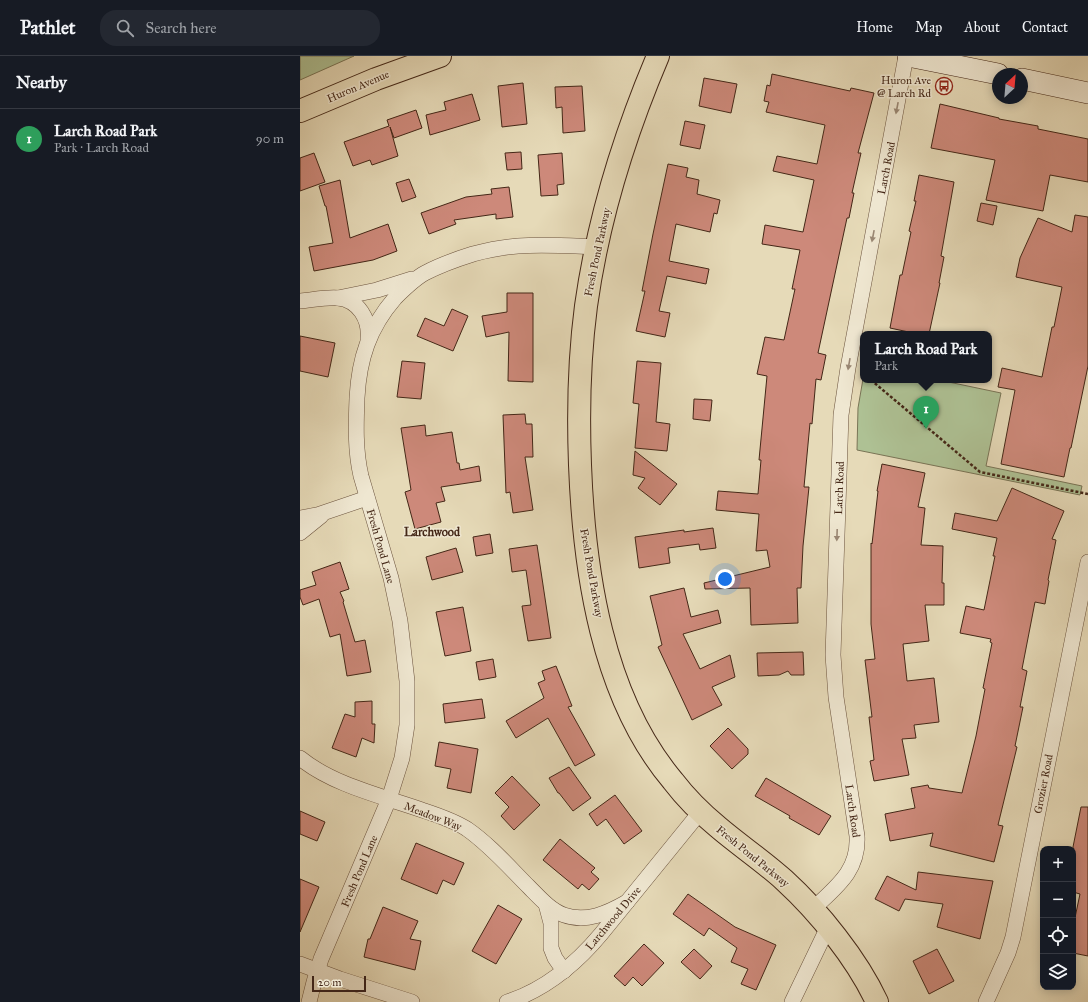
<!DOCTYPE html>
<html lang="en">
<head>
<meta charset="utf-8">
<style>
	body { margin:0; font-family:"IM FELL Great Primer",serif; background:#242831; color:#f1f3f6 }
	.controls { position:absolute; right:12px; bottom:12px; display:grid; overflow:hidden; border-radius:8px; box-shadow:0 2px 10px #0003 }
	.controls button { width:36px; height:36px; display:grid; place-items:center; padding:0; border:0; border-bottom:1px solid #363941; background:#171b24; color:#f1f3f6; font:20px sans-serif }
	.compass { position:absolute; left:692px; top:12px; width:36px; height:36px; border-radius:50%; background:#171b24; box-shadow:0 2px 10px #0003; rotate:26deg }
	.scale { position:absolute; left:12px; bottom:10px; width:54px; box-sizing:border-box; padding-left:4px; border:2px solid #442717; border-top:0; font-size:11px; line-height:14px; white-space:nowrap; color:#442717; -webkit-text-stroke:3px #efe7d1; paint-order:stroke }
	.you { position:absolute; left:425px; top:523px; width:14px; height:14px; margin:-10px; border:3px solid #fff; border-radius:50%; background:#1a73e8; box-shadow:0 0 0 6px #1a73e833 }
	.badge { display:grid; place-items:center; width:26px; height:26px; border-radius:50%; background:#c59692; color:#fff; font-size:13px; font-weight:700 }
	.pin { position:absolute; translate:-50% -33px; filter:drop-shadow(0 1px 2px #0008) }
	.pin::after { content:''; position:absolute; top:21px; width:14px; height:12px; background:inherit; clip-path:polygon(0 0,100% 0,50% 100%) }
	.popup { position:absolute; left:560px; top:275px; width:132px; height:52px; box-sizing:border-box; display:grid; place-content:center; border-radius:8px; background:#171b24; filter:drop-shadow(0 1px 3px #0005); font-size:13px; white-space:nowrap; color:#9ea1a6 }
	.popup b { font-size:15px; color:#f1f3f6 }
	.popup::after { content:''; position:absolute; left:50%; top:100%; margin-left:-8px; border:8px solid transparent; border-top-color:#171b24 }
	.list { margin:0; padding:0; list-style:none }
	h2 { display:flex; justify-content:space-between; align-items:center; height:52px; margin:0; padding:0 16px; font-size:17px }
	h2 small { font-size:13px; font-weight:400; color:#9ea1a6 }
	.list li { display:grid; grid-template-columns:26px 1fr auto; gap:12px; align-items:center; box-sizing:border-box; height:60px; padding:0 16px; border-top:1px solid #363941 }
	.list b { display:block; font-size:15px; white-space:nowrap }
	.list p { margin:0; font-size:13px; white-space:nowrap; color:#9ea1a6 }
	.list em { font-size:13px; font-style:normal; color:#9ea1a6 }
	.icon { flex:none; width:22px; height:22px; fill:none; stroke:currentColor; stroke-width:2; stroke-linecap:round; stroke-linejoin:round }
	.map { position:relative; flex:none; width:788px; height:946px; overflow:hidden }
	header { display:flex; align-items:center; gap:24px; box-sizing:border-box; height:56px; padding:0 20px; background:#171b24; border-bottom:1px solid #363941 }
	header strong { font-size:19px }
	nav { display:flex; gap:22px; margin-inline-start:auto; font-size:14px }
	.search { width:280px; height:36px; background:#242831; display:flex; align-items:center; gap:10px; box-sizing:border-box; padding:0 14px; border-radius:16px; color:#9ea1a6; font-size:15px }
	main { display:flex }
	aside { flex:1; background:#171b24 }
	.map>svg:first-child { display:block }
	.green { fill:#aec194; stroke:#797456 }
	.building { fill:#cd897a; stroke:#442717 }
	.lines { fill:none; stroke-linecap:round; stroke-linejoin:round }
	.street-casing { stroke:#6c543f; stroke-width:16 }
	.secondary-casing { stroke:#442717; stroke-width:22 }
	.primary-casing { stroke:#442717; stroke-width:24 }
	.highway-casing { stroke:#442717; stroke-width:24 }
	.path { stroke:#442717; stroke-width:2.5; stroke-dasharray:3 2; stroke-linecap:butt }
	.street { stroke:#efe7d1; stroke-width:15 }
	.secondary { stroke:#efe7d1; stroke-width:21 }
	.primary { stroke:#e6dab8; stroke-width:22 }
	.highway { stroke:#e6dab8; stroke-width:22 }
	.oneway { fill:#9a8774 }
	.labels { text-anchor:middle; stroke-width:3; stroke-linejoin:round; paint-order:stroke }
	.poi-label { font-size:11px; fill:#442717; stroke:#efe7d1; text-anchor:end }
	.street-label { font-size:11px; fill:#442717; stroke:#efe7d1 }
	.neighbourhood-label { font-size:12px; font-weight:bold; fill:#442717; stroke:#efe7d1 }
</style>
</head>
<body>
<header>
<strong>Pathlet</strong>
<div class="search"><svg class="icon" aria-label="search" viewBox="0 0 24 24"><circle cx="10" cy="10" r="6"/><path d="M15 15l6 6"/></svg>Search here</div>
<nav><a>Home</a><a>Map</a><a>About</a><a>Contact</a></nav>
</header>
<main>
<aside>
<h2>Nearby<small></small></h2>
<ul class="list">
<li><span class="badge" style="background:#2e9e5b">1</span><div><b>Larch Road Park</b><p>Park · Larch Road</p></div><em>90 m</em></li>
</ul>
</aside>
<div class="map">
<svg width="788" height="946" viewBox="0 0 788 946">
	<rect width="100%" height="100%" fill="#e6dab8"/>
	<filter id="stains"><feTurbulence type="fractalNoise" baseFrequency=".005" numOctaves="4"/><feColorMatrix values="0 0 0 0 .2 0 0 0 0 .09 0 0 0 0 .02 0 0 0 .5 -.17"/></filter>
	<radialGradient id="worn" r=".72"><stop offset=".6" stop-color="#630" stop-opacity="0"/><stop offset="1" stop-color="#630" stop-opacity=".3"/></radialGradient>
	<g class="green">
		<polygon points="0,0 54,0 0,24"/>
		<polygon points="563,323 563,324 639,324 701,337 686,410 782,430 780,439 557,394 558,352"/>
	</g>
	<g class="building">
		<polygon points="472,18 550,35 551,32 574,37 558,97 561,97 552,137 554,137 549,162 547,162 518,297 526,299 521,324 516,323 512,368 510,367 504,431 509,431 503,490 501,532 497,532 498,567 451,569 450,532 405,533 404,527 470,511 467,494 456,495 459,458 416,454 418,435 458,438 461,404 459,404 467,320 457,318 465,281 484,284 495,233 492,233 500,194 462,188 465,169 503,176 514,124 473,115 477,100 517,108 525,69 466,56 469,46 464,45 467,29 470,30"/>
		<polygon points="404,22 437,28 431,57 399,50"/>
		<polygon points="223,27 227,68 202,71 198,30"/>
		<polygon points="282,30 285,75 263,77 262,51 256,52 255,31"/>
		<polygon points="172,38 180,64 130,79 126,59 146,54 144,46"/>
		<polygon points="640,48 699,62 699,63 738,70 738,73 788,83 788,126 750,119 743,155 686,144 695,104 631,92"/>
		<polygon points="116,54 122,72 94,82 90,71 98,100 72,109 70,104 53,110 44,86 89,70 87,64"/>
		<polygon points="385,65 405,69 400,93 380,89"/>
		<polygon points="221,96 222,113 207,114 205,97"/>
		<polygon points="14,97 25,126 0,135 0,102"/>
		<polygon points="262,97 264,128 257,129 258,139 241,140 238,99"/>
		<polygon points="368,108 388,112 386,121 399,124 397,138 420,144 417,158 414,157 410,176 376,168 369,205 409,213 406,228 367,220 359,255 370,257 365,281 336,275 345,235 342,235 353,178"/>
		<polygon points="619,119 654,126 641,200 644,201 639,227 640,227 629,278 618,278 590,272 600,219 602,219 611,176 609,175 616,145 614,145"/>
		<polygon points="109,123 116,141 102,146 96,127"/>
		<polygon points="40,124 50,182 88,168 97,195 73,204 14,215 9,191 33,187 26,150 25,150 19,130"/>
		<polygon points="209,131 213,161 196,163 196,158 154,164 156,168 129,178 121,157 166,141 192,138 191,133"/>
		<polygon points="681,147 697,150 693,169 677,165"/>
		<polygon points="775,159 788,161 788,310 771,392 770,392 764,421 701,408 715,334 698,331 702,312 742,321 752,271 754,271 762,231 716,221 720,202 738,162 772,176"/>
		<polygon points="207,237 233,237 233,326 208,325 209,276 186,281 182,260 207,256"/>
		<polygon points="152,253 168,260 153,295 117,280 125,262 144,270"/>
		<polygon points="0,280 35,287 28,321 0,315"/>
		<polygon points="102,305 125,307 121,343 97,341"/>
		<polygon points="337,305 361,307 356,366 370,368 367,395 335,392 339,348 333,347"/>
		<polygon points="394,343 412,344 410,365 393,363"/>
		<polygon points="225,358 226,368 232,368 233,401 225,401 233,454 213,457 210,436 206,437 203,359"/>
		<polygon points="125,369 126,380 152,376 157,407 159,407 160,414 179,410 181,425 141,431 145,445 136,447 141,466 115,473 105,436 111,434 101,372"/>
		<polygon points="335,395 377,428 360,449 338,432 345,422 333,419"/>
		<polygon points="582,408 625,417 618,451 625,452 621,489 643,490 642,527 644,527 644,549 625,549 629,585 603,588 607,625 634,622 639,666 614,669 616,682 602,683 609,719 574,725 570,705 574,704 569,661 572,661 565,604 575,603 571,568 571,487 572,488 578,435 577,435"/>
		<polygon points="712,432 764,455 752,483 756,484 748,524 749,525 745,548 735,546 722,613 727,615 720,651 723,651 715,690 717,691 698,769 703,770 694,806 630,790 633,777 590,785 585,758 615,752 611,732 628,729 629,732 662,737 676,680 685,633 683,632 692,587 690,586 691,583 660,577 666,550 684,554 695,500 693,500 697,482 652,473 655,457 697,465"/>
		<polygon points="413,472 416,492 400,494 399,488 368,492 370,507 339,512 335,481 384,474 384,476"/>
		<polygon points="190,478 193,497 176,500 173,481"/>
		<polygon points="237,489 251,582 228,585 222,550 231,549 226,514 212,516 209,493"/>
		<polygon points="156,492 163,516 132,524 126,501"/>
		<polygon points="40,506 49,533 40,536 44,545 43,546 55,586 65,584 71,616 47,620 40,578 30,581 19,543 3,549 0,541 0,534 16,529 12,516"/>
		<polygon points="384,532 391,561 418,554 421,567 383,578 400,613 430,599 435,621 412,631 422,649 392,664 358,591 362,589 350,540"/>
		<polygon points="163,551 171,595 145,600 136,556"/>
		<polygon points="503,596 504,619 491,619 488,615 479,619 458,620 457,597"/>
		<polygon points="193,603 196,621 179,624 176,606"/>
		<polygon points="256,610 272,650 268,651 295,699 275,710 248,662 216,682 206,665 244,642 238,627 245,624 242,615"/>
		<polygon points="182,643 185,662 145,667 143,648"/>
		<polygon points="72,645 72,668 75,668 74,687 62,682 56,701 32,692 45,658 55,661 55,646"/>
		<polygon points="428,672 448,693 448,698 432,713 410,690"/>
		<polygon points="139,686 178,693 171,737 147,732 151,713 135,710"/>
		<polygon points="269,711 291,742 273,755 259,737 258,737 249,722"/>
		<polygon points="212,720 240,749 214,774 201,760 209,751 195,737"/>
		<polygon points="466,722 531,760 519,779 489,762 490,760 455,740"/>
		<polygon points="315,739 342,775 324,788 306,763 297,770 289,758"/>
		<polygon points="781,751 788,751 788,900 773,897 773,871 780,838 773,836 773,791"/>
		<polygon points="0,755 25,766 17,785 0,778"/>
		<polygon points="260,783 295,812 291,816 299,823 289,834 282,828 278,833 243,804"/>
		<polygon points="116,787 164,807 154,829 143,824 137,838 101,823"/>
		<polygon points="618,816 693,825 680,883 637,871 643,848 605,843 599,855 575,843 587,820 616,834"/>
		<polygon points="0,823 19,831 0,876"/>
		<polygon points="388,838 435,871 476,889 456,934 441,928 448,913 431,906 437,892 409,872 404,880 373,858"/>
		<polygon points="198,849 222,863 196,908 172,895"/>
		<polygon points="83,851 118,865 110,883 121,885 115,914 64,901 68,883 70,883"/>
		<polygon points="344,888 364,907 342,930 333,921 325,930 314,920"/>
		<polygon points="394,893 412,910 400,923 381,906"/>
		<polygon points="637,893 654,925 629,938 613,905"/>
	</g>
	<g class="lines">
		<g class="street-casing">
			<g id="street">
				<polyline points="38,242 77,234 112,223"/>
				<path d="M 0,245 C 12,244 26,241 38,242 C 59,244 70,264 68,283"/>
				<polyline points="0,462 17,459 67,442"/>
				<polyline points="0,477 21,460"/>
				<path d="M 0,702 C 33,729 82,740 122,754 C 137,759 153,764 167,773 C 190,789 209,811 229,831 C 239,841 250,854 264,859 C 286,867 308,857 327,846"/>
				<polyline points="246,848 251,867 251,892 255,902 264,915"/>
				<path d="M 513,853 C 536,831 559,815 557,780 L 536,641 L 533,599 L 541,359 L 548,312 L 606,0"/>
				<polyline points="0,908 40,923 112,946"/>
				<path d="M 9,946 L 14,926 L 21,903 L 89,743 L 102,702 L 107,669 L 107,625 L 100,565 L 91,522 L 61,420 C 55,394 56,368 57,342 C 59,303 69,272 95,242 C 104,233 114,223 125,217 C 140,209 157,203 173,198 C 188,194 203,191 218,190 C 244,188 271,190 297,191"/>
				<path d="M 207,946 C 244,934 276,908 301,878 L 401,755"/>
				<polyline points="492,946 528,871"/>
				<polyline points="686,946 708,897 713,881 788,506"/>
			</g>
		</g>
		<g class="secondary-casing">
			<g id="secondary">
				<polyline points="608,0 698,18"/>
				<polyline points="722,23 788,37"/>
			</g>
		</g>
		<g class="primary-casing">
			<polyline id="primary" points="0,55 76,23 140,0"/>
		</g>
		<g class="highway-casing">
			<path id="highway" d="M 358,0 C 324,80 298,164 286,250 C 279,303 278,356 280,409 C 284,515 302,641 373,725 C 386,742 401,757 418,771 C 439,789 463,805 484,824 C 519,856 557,903 577,946"/>
		</g>
		<polyline class="path" points="571,324 680,416 788,438"/>
		<use href="#street" class="street"/>
		<use href="#secondary" class="secondary"/>
		<use href="#primary" class="primary"/>
		<use href="#highway" class="highway"/>
	</g>
	<defs><path id="oneway-solid" d="M-6-.8H1V-3.2L6.5 0L1 3.2V.8H-6Z"/></defs>
	<g class="oneway">
		<use href="#oneway-solid" transform="translate(597 52) rotate(101)"/>
		<use href="#oneway-solid" transform="translate(573 180) rotate(101)"/>
		<use href="#oneway-solid" transform="translate(549 308) rotate(100)"/>
		<use href="#oneway-solid" transform="translate(537 479) rotate(92)"/>
	</g>
	<defs>
		<g id="bus-ring" transform="scale(0.9)"><circle r="9.5" fill="#efe7d1" stroke="#8f2418" stroke-width="1.5"/><path d="M-5-6H5V4H4V6H2V4H-2V6H-4V4H-5ZM-3.5-4V0h7V-4ZM-3.5 1.2v1.5H-2V1.2ZM2 1.2v1.5H3.5V1.2Z" fill="#8f2418"/></g>
	</defs>
	<g fill-rule="evenodd">
		<use href="#bus-ring" x="644" y="30"/>
	</g>
	<g class="labels">
		<g class="poi-label">
			<text x="631" y="28">Huron Ave<tspan x="631" dy="13">@ Larch Rd</tspan></text>
		</g>
		<g class="street-label">
			<text transform="translate(58 30) rotate(-23)" y="4">Huron Avenue</text>
			<text transform="translate(586 112) rotate(-79)" y="4">Larch Road</text>
			<text transform="translate(297 196) rotate(-78)" y="4">Fresh Pond Parkway</text>
			<text transform="translate(539 432) rotate(-88)" y="4">Larch Road</text>
			<text transform="translate(81 490) rotate(74)" y="4">Fresh Pond Lane</text>
			<text transform="translate(292 517) rotate(80)" y="4">Fresh Pond Parkway</text>
			<text transform="translate(743 728) rotate(-79)" y="4">Grozier Road</text>
			<text transform="translate(553 755) rotate(82)" y="4">Larch Road</text>
			<text transform="translate(133 760) rotate(21)" y="4">Meadow Way</text>
			<text transform="translate(453 800) rotate(39)" y="4">Fresh Pond Parkway</text>
			<text transform="translate(59 815) rotate(-67)" y="4">Fresh Pond Lane</text>
			<text transform="translate(313 862) rotate(-50)" y="4">Larchwood Drive</text>
		</g>
		<g class="neighbourhood-label">
			<text x="132" y="480">Larchwood</text>
		</g>
	</g>
	<rect width="100%" height="100%" filter="url(#stains)"/>
	<rect width="100%" height="100%" fill="url(#worn)"/>
</svg>
<div class="controls">
<button>+</button>
<button>−</button>
<button><svg class="icon" aria-label="locate" viewBox="0 0 24 24"><circle cx="12" cy="12" r="6"/><path d="M12 2v4M12 18v4M2 12h4M18 12h4"/></svg></button>
<button><svg class="icon" aria-label="layers" viewBox="0 0 24 24"><path d="M12 4l9 5-9 5-9-5zM3 14l9 5 9-5"/></svg></button>
</div>
<svg class="compass" viewBox="-18 -18 36 36"><path d="M0-13l5 13h-10z" fill="#e53935"/><path d="M0 13l5-13h-10z" fill="#9ea1a6"/></svg>
<div class="scale">20 m</div>
<div class="you"></div>
<div class="pin badge" style="left:626px;top:373px;background:#2e9e5b">1</div>
<div class="popup"><b>Larch Road Park</b>Park</div>
</div>
</main>
</body>
</html>
